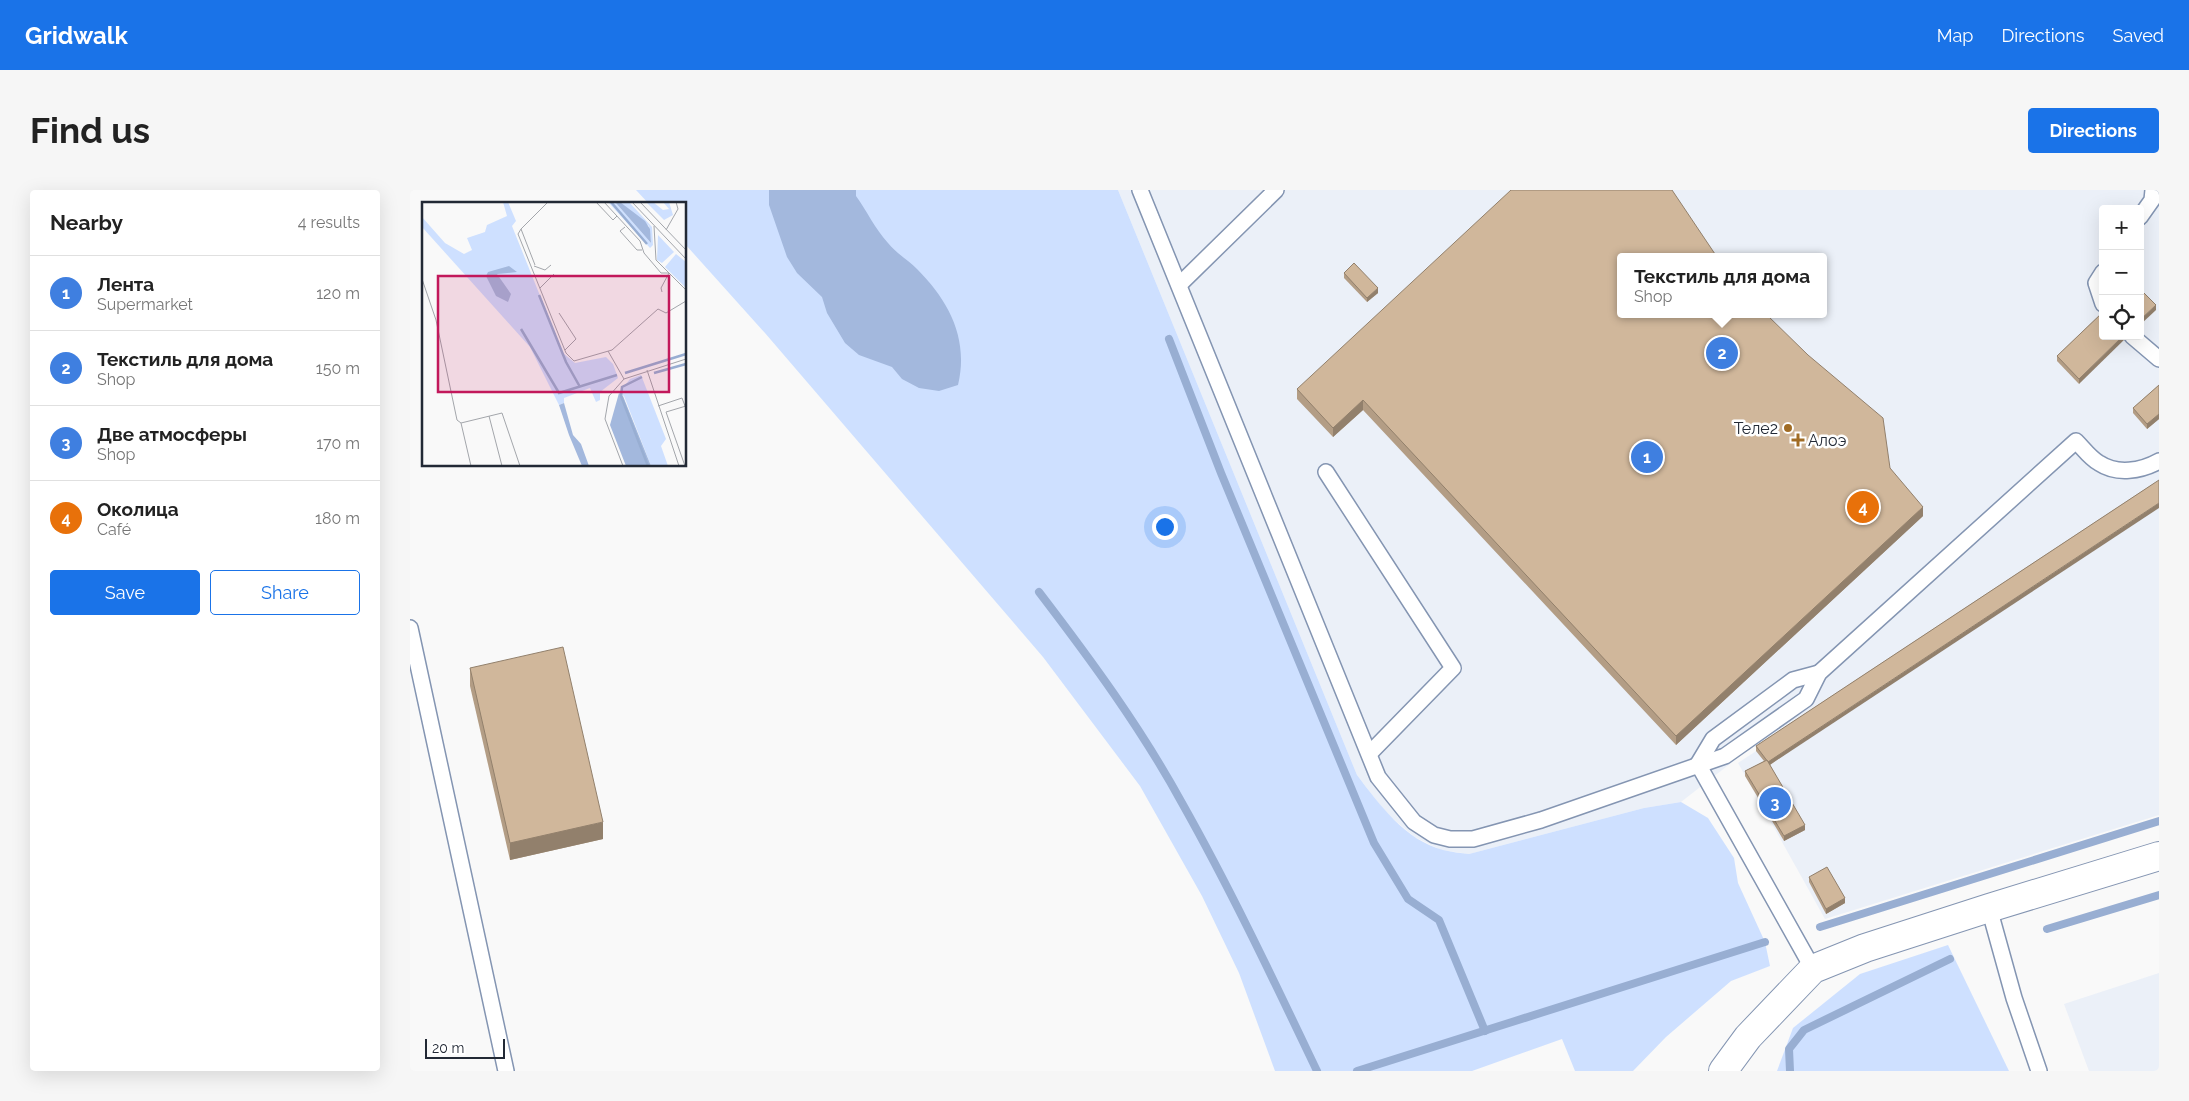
<!DOCTYPE html>
<html lang="en">
<head>
<meta charset="utf-8">
<style>
	body { margin:0; font-family:Raleway,sans-serif; background:#f6f6f6; color:#222 }
	.controls { position:absolute; right:15px; top:15px; display:grid; overflow:hidden; border-radius:5px; box-shadow:0 5px 20px #0002 }
	.controls button { width:45px; height:45px; display:grid; place-items:center; padding:0; border:0; border-bottom:1px solid #e0e0e0; background:#fff; color:#222; font:25px sans-serif }
	.scale { position:absolute; left:15px; bottom:12px; width:80px; box-sizing:border-box; padding-left:5px; border:2px solid #222935; border-top:0; font-size:14px; line-height:18px; white-space:nowrap; color:#222935; -webkit-text-stroke:4px #fff; paint-order:stroke }
	.you { position:absolute; left:754px; top:336px; width:18px; height:18px; margin:-12px; border:4px solid #fff; border-radius:50%; background:#1a73e8; box-shadow:0 0 0 8px #1a73e833 }
	.badge { display:grid; place-items:center; width:32px; height:32px; border-radius:50%; background:#1a73e8; color:#fff; font-size:16px; font-weight:700 }
	.pin { position:absolute; translate:-50% -50%; border:2px solid #fff; box-shadow:0 1px 5px #0006 }
	.popup { position:absolute; left:1207px; top:63px; width:210px; height:65px; box-sizing:border-box; display:grid; place-content:center; border-radius:5px; background:#fff; filter:drop-shadow(0 1px 4px #0005); font-size:16px; white-space:nowrap; color:#767676 }
	.popup b { font-size:19px; color:#222 }
	.popup::after { content:''; position:absolute; left:50%; top:100%; margin-left:-10px; border:10px solid transparent; border-top-color:#fff }
	.list { margin:0; padding:0; list-style:none }
	h2 { display:flex; justify-content:space-between; align-items:center; height:65px; margin:0; padding:0 20px; font-size:21px }
	h2 small { font-size:16px; font-weight:400; color:#767676 }
	.list li { display:grid; grid-template-columns:32px 1fr auto; gap:15px; align-items:center; box-sizing:border-box; height:75px; padding:0 20px; border-top:1px solid #e0e0e0 }
	.list b { display:block; font-size:19px; white-space:nowrap }
	.list p { margin:0; font-size:16px; white-space:nowrap; color:#767676 }
	.list em { font-size:16px; font-style:normal; color:#767676 }
	.actions { display:flex; gap:10px; padding:15px 20px }
	.actions a { flex:1; padding:11px 0; border:1px solid #1a73e8; border-radius:5px; text-align:center; font-size:18px; color:#1a73e8 }
	.actions .main { background:#1a73e8; color:#fff }
	.icon { flex:none; width:28px; height:28px; fill:none; stroke:currentColor; stroke-width:2; stroke-linecap:round; stroke-linejoin:round }
	.map { position:relative; flex:none; width:1749px; height:881px; overflow:hidden; border-radius:5px }
	header { display:flex; align-items:center; gap:30px; box-sizing:border-box; height:70px; padding:0 25px; background:#1a73e8; color:#fff }
	header strong { font-size:24px }
	nav { display:flex; gap:28px; margin-inline-start:auto; font-size:18px }
	.intro { display:flex; align-items:center; justify-content:space-between; box-sizing:border-box; height:120px; padding:0 30px }
	h1 { margin:0; font-size:35px }
	.button { padding:12px 22px; border-radius:5px; background:#1a73e8; color:#fff; font-size:18px; font-weight:700 }
	main { display:flex; gap:30px; padding:0 30px }
	aside { flex:1; background:#fff; border-radius:5px; box-shadow:0 5px 20px #0002 }
	.map>svg:first-child { display:block }
	.built { fill:#ebf0f8; fill-rule:evenodd }
	.green { fill:#cee0ff }
	.forest { fill:#a3b8dd }
	.lines { fill:none; stroke-linecap:round; stroke-linejoin:round }
	.stream { stroke:#98aed2; stroke-width:8 }
	.service-casing { stroke:#8495b2; stroke-width:18 }
	.minor-casing { stroke:#8495b2; stroke-width:30 }
	.service { stroke:#fff; stroke-width:15 }
	.minor { stroke:#fff; stroke-width:28 }
	.wall { fill:#b39d85 }
	.shaded-wall { fill:#92806c }
	.building { fill:#d0b79b; stroke:#92806c }
	.poi-dot { fill:#a16c25; stroke:#fff; stroke-width:2 }
	.labels { text-anchor:middle; stroke-width:5; stroke-linejoin:round; paint-order:stroke }
	.poi-label { font-size:16px; fill:#222935; stroke:#fff; text-anchor:end }
	.inset-river { fill:none; stroke:#98aed2; stroke-width:2.5 }
	.inset-road { fill:none; stroke:#a3a6ab; stroke-width:1 }
	.view { fill:#c2185b; fill-opacity:0.15; stroke:#c2185b; stroke-width:2.5 }
	.inset-edge { fill:none; stroke:#222935; stroke-width:2.5 }
</style>
</head>
<body>
<header>
<strong>Gridwalk</strong>
<nav><a>Map</a><a>Directions</a><a>Saved</a></nav>
</header>
<div class="intro"><h1>Find us</h1><a class="button">Directions</a></div>
<main>
<aside>
<h2>Nearby<small>4 results</small></h2>
<ul class="list">
<li><span class="badge" style="background:#3f7fe0">1</span><div><b>Лента</b><p>Supermarket</p></div><em>120 m</em></li>
<li><span class="badge" style="background:#3f7fe0">2</span><div><b>Текстиль для дома</b><p>Shop</p></div><em>150 m</em></li>
<li><span class="badge" style="background:#3f7fe0">3</span><div><b>Две атмосферы</b><p>Shop</p></div><em>170 m</em></li>
<li><span class="badge" style="background:#e8710a">4</span><div><b>Околица</b><p>Café</p></div><em>180 m</em></li>
</ul>
<div class="actions"><a class="main">Save</a><a>Share</a></div>
</aside>
<div class="map">
<svg width="1749" height="881" viewBox="0 0 1749 881">
	<rect width="100%" height="100%" fill="#f9f9f9"/>
	<g class="built">
		<path d="M 708,0 L 1743,0 L 1749,6 L 1749,291 L 1334,563 L 1271,612 L 1234,618 L 1059,664 L 1031,660 L 1005,647 L 977,624 L 947,585 ZM 1693,19 L 1730,19 L 1730,146 L 1693,146 ZM 1211,67 L 1413,67 L 1413,124 L 1211,124 Z"/>
		<polygon points="1749,294 1749,625 1415,729 1328,573"/>
		<polygon points="1749,783 1749,881 1679,881 1654,814"/>
	</g>
	<g class="green">
		<path d="M 226,0 L 708,0 L 947,585 C 969,614 995,650 1033,660 C 1041,662 1051,663 1059,664 L 1234,618 L 1271,612 L 1298,628 L 1324,668 L 1328,693 L 1355,752 L 1360,776 L 1321,791 L 1256,847 L 1223,881 L 1165,881 L 1152,849 L 1062,881 L 865,881 L 829,783 L 792,706 L 730,596 L 633,467 L 355,143 L 275,54 L 275,14 L 239,14 Z"/>
		<polygon points="1538,755 1599,881 1367,881 1383,838 1450,784"/>
	</g>
	<path class="forest" d="M 359,0 L 446,0 L 446,6 C 457,21 465,39 478,53 C 486,63 498,70 507,79 C 539,111 559,149 548,195 L 529,201 L 509,198 L 492,189 L 482,177 L 449,165 L 435,153 L 417,123 L 412,107 L 387,83 L 377,67 L 359,15 Z"/>
	<g class="lines">
		<g class="stream">
			<polyline points="759,149 811,283 964,653 998,709 1029,730 1075,841"/>
			<path d="M 629,402 C 681,470 731,538 772,613 C 821,700 864,791 907,881"/>
			<polyline points="1410,737 1749,631"/>
			<polyline points="1637,739 1749,705"/>
			<polyline points="947,881 1355,752"/>
			<polyline points="1380,881 1379,859 1394,840 1540,769"/>
		</g>
		<g class="service-casing">
			<g id="service">
				<path d="M 730,0 L 968,587 L 1004,632 L 1024,645 L 1040,649 L 1063,649 L 1131,630 L 1315,566 L 1396,509 L 1409,483 L 1666,251 C 1673,258 1680,268 1689,273 C 1707,285 1731,281 1749,271"/>
				<polyline points="1730,27 1742,10 1743,0"/>
				<polyline points="1693,82 1686,93 1693,114"/>
				<polyline points="769,95 866,0"/>
				<polyline points="1722,146 1749,169"/>
				<polyline points="916,282 1043,478 960,563"/>
				<polyline points="0,438 96,881"/>
				<polyline points="1288,574 1403,779"/>
				<polyline points="1288,574 1303,549 1383,490 1409,483"/>
				<polyline points="1579,718 1604,808 1629,881"/>
			</g>
		</g>
		<g class="minor-casing">
			<polyline id="minor" points="1313,881 1338,847 1403,779 1455,758 1579,718 1749,666"/>
		</g>
		<use href="#service" class="service"/>
		<use href="#minor" class="minor"/>
	</g>
	<g class="wall">
		<polygon points="1307,67 1480,278 1513,326 1266,555 953,220 923,247 887,209 887,199"/>
		<polygon points="934,83 968,103 957,112 934,88"/>
		<polygon points="1693,122 1669,194 1647,171 1647,166"/>
		<polygon points="1749,195 1749,229 1737,239 1723,223 1723,218"/>
		<polygon points="1749,290 1360,575 1395,640 1374,651 1335,586 1335,581 1354,571 1346,561 1346,556"/>
		<polygon points="60,478 193,649 100,670 60,496"/>
		<polygon points="1399,687 1435,713 1416,724 1399,692"/>
	</g>
	<g class="shaded-wall">
		<polygon points="968,98 968,103 957,112 957,108"/>
		<polygon points="1746,115 1746,120 1730,135 1730,130"/>
		<polygon points="1713,146 1718,146 1669,194 1669,189"/>
		<polygon points="953,210 953,220 923,247 923,238"/>
		<polygon points="1749,224 1749,229 1737,239 1737,234"/>
		<polygon points="1749,313 1749,318 1358,576 1358,572"/>
		<polygon points="1513,317 1513,326 1266,555 1266,546"/>
		<polygon points="193,632 193,649 100,670 100,653"/>
		<polygon points="1395,635 1395,640 1374,651 1374,646"/>
		<polygon points="1435,708 1435,713 1416,724 1416,719"/>
	</g>
	<g class="building">
		<polygon points="1101,0 1262,0 1307,67 1211,67 1211,124 1356,124 1398,165 1473,228 1480,278 1513,317 1266,546 953,210 923,238 887,199"/>
		<polygon points="944,73 968,98 957,108 934,83"/>
		<polygon points="1730,99 1746,115 1730,130"/>
		<polygon points="1693,122 1693,146 1713,146 1669,189 1647,166"/>
		<polygon points="1749,195 1749,224 1737,234 1723,218"/>
		<polygon points="1749,290 1749,313 1358,572 1346,556"/>
		<polygon points="153,457 193,632 100,653 60,478"/>
		<polygon points="1357,570 1395,635 1374,646 1335,581"/>
		<polygon points="1417,677 1435,708 1416,719 1399,687"/>
	</g>
	<g class="poi-dot">
		<circle cx="1378" cy="238" r="5"/>
		<path d="M1385.5 242.5h5v5h5v5h-5v5h-5v-5h-5v-5h5z"/>
	</g>
	<g class="labels">
		<g class="poi-label">
			<text x="1368" y="244">Теле2</text>
			<text x="1398" y="256" text-anchor="start">Алоэ</text>
		</g>
	</g>
	<g transform="translate(12 12)">
		<rect width="264" height="264" fill="#f9f9f9"/>
		<path d="M 81,0 L 86,0 L 94,19 L 90,24 L 141,151 L 153,161 L 184,155 L 191,162 L 196,176 L 178,190 L 178,198 L 174,200 L 168,186 L 142,196 L 142,201 L 137,203 L 108,145 L 0,25 L 0,15 L 23,41 L 42,52 L 50,48 L 45,36 L 63,30 L 65,23 L 85,14 ZM 186,0 L 193,0 L 229,41 L 227,24 L 198,0 L 207,0 L 230,25 L 231,43 L 228,46 ZM 224,0 L 231,0 L 241,8 L 247,7 L 241,0 L 247,0 L 251,13 L 242,18 ZM 236,33 L 252,50 L 240,61 L 235,58 ZM 254,52 L 264,60 L 264,86 L 243,65 ZM 219,173 L 244,237 L 239,244 L 246,264 L 229,264 L 202,194 L 197,191 L 208,177 Z" fill="#cee0ff"/>
		<path d="M 193,0 L 198,0 L 223,19 L 228,27 L 229,41 ZM 87,64 L 95,70 L 75,72 L 89,92 L 86,100 L 74,94 L 64,74 L 66,70 ZM 197,191 L 201,194 L 229,264 L 204,264 L 188,223 ZM 142,201 L 151,233 L 159,242 L 167,264 L 160,264 L 147,233 L 137,203 Z" fill="#a3b8dd"/>
		<path class="inset-river" d="M 189,0 L 225,42M 117,93 L 144,160 L 158,185M 99,127 L 137,191 L 195,173M 203,171 L 264,152M 232,171 L 264,162M 220,175 L 200,185 L 199,194 L 226,264"/>
		<path class="inset-road" d="M 174,0 L 191,18 L 195,14M 182,0 L 218,39 L 222,51 L 239,71 L 247,71 L 239,86 L 240,90M 210,0 L 264,57M 218,0 L 264,48M 232,24 L 234,58 L 264,88M 203,25 L 198,29 L 215,48 L 220,48M 99,27 L 96,32 L 144,151 L 152,159 L 190,148 L 236,107 L 244,111 L 264,99M 244,28 L 256,7 L 254,0M 113,63 L 99,27 L 126,0M 112,64 L 123,68 L 129,63M 0,77 L 14,118 L 35,218 L 39,221 L 80,211 L 98,264M 118,86 L 132,72M 137,111 L 154,137 L 143,148M 186,149 L 202,177M 225,168 L 257,264M 236,204 L 260,196 L 263,204M 67,214 L 80,264M 39,221 L 49,264M 201,264 L 183,217 L 187,194 L 202,177 L 264,157M 263,264 L 244,210 L 264,204"/>
		<path class="view" d="M 16,74 L 247,74 L 247,190 L 16,190 Z"/>
		<rect width="264" height="264" class="inset-edge"/>
	</g>
</svg>
<div class="controls">
<button>+</button>
<button>−</button>
<button><svg class="icon" aria-label="locate" viewBox="0 0 24 24"><circle cx="12" cy="12" r="6"/><path d="M12 2v4M12 18v4M2 12h4M18 12h4"/></svg></button>
</div>
<div class="scale">20 m</div>
<div class="you"></div>
<div class="pin badge" style="left:1237px;top:267px;background:#3f7fe0">1</div>
<div class="pin badge" style="left:1312px;top:163px;background:#3f7fe0">2</div>
<div class="popup"><b>Текстиль для дома</b>Shop</div>
<div class="pin badge" style="left:1365px;top:613px;background:#3f7fe0">3</div>
<div class="pin badge" style="left:1453px;top:317px;background:#e8710a">4</div>
</div>
</main>
</body>
</html>
